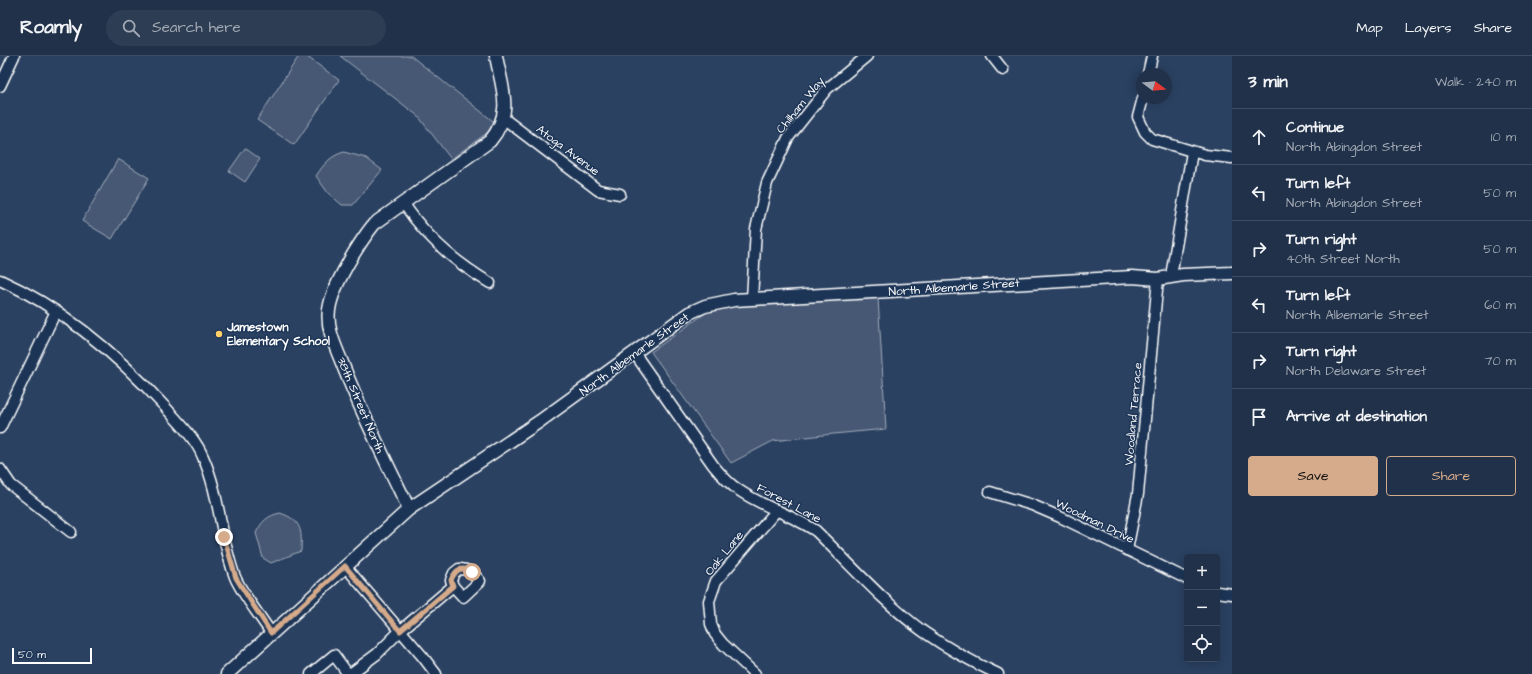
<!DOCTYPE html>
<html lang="en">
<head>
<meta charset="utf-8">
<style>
	body { margin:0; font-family:"Architects Daughter",sans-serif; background:#2d3d53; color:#f1f3f6 }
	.controls { position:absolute; right:12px; bottom:12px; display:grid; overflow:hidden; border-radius:4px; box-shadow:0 2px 10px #0003 }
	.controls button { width:36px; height:36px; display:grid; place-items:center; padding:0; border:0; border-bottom:1px solid #3d4c61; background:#203149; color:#f1f3f6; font:20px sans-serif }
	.compass { position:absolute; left:1136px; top:12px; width:36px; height:36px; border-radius:50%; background:#203149; box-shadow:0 2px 10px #0003; rotate:106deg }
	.scale { position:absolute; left:12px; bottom:10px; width:80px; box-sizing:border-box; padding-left:4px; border:2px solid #fff; border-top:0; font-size:11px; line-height:14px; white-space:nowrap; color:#fff; -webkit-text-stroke:3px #1d3557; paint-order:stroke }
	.stop { position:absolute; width:12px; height:12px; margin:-9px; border:3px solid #d6ab8b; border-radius:50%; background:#fff }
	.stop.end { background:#d6ab8b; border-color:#fff; box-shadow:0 1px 4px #0008 }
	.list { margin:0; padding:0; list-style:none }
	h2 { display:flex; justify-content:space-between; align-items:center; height:52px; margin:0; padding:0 16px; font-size:17px }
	h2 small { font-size:13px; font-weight:400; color:#a2a9b4 }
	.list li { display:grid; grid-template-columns:26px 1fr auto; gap:12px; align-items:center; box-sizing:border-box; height:56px; padding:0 16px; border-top:1px solid #3d4c61 }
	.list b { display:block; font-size:15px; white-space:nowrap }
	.list p { margin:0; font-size:13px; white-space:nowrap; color:#a2a9b4 }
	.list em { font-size:13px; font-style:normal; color:#a2a9b4 }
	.actions { display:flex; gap:8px; padding:12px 16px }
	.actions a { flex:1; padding:9px 0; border:1px solid #d6ab8b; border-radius:4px; text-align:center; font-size:14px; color:#d6ab8b }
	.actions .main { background:#d6ab8b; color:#111 }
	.icon { flex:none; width:22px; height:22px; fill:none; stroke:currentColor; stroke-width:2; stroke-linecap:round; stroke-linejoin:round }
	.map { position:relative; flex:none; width:1232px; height:618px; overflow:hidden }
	header { display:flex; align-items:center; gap:24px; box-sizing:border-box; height:56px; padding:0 20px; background:#203149; border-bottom:1px solid #3d4c61 }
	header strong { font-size:19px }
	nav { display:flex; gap:22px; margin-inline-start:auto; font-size:14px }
	.search { width:280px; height:36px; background:#2d3d53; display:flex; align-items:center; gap:10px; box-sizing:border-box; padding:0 14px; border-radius:22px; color:#a2a9b4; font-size:15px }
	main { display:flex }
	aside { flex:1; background:#203149 }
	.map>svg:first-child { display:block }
	.green { fill:#465975; stroke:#a2acba }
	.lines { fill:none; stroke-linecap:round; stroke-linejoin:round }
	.minor-casing { stroke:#fff; stroke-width:13 }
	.tertiary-casing { stroke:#fff; stroke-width:15 }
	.minor { stroke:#1d3557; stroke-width:10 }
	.tertiary { stroke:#1d3557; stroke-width:12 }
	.route { stroke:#d6ab8b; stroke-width:5 }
	.poi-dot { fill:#ffd166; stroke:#1d3557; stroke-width:1.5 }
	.labels { text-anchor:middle; stroke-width:3; stroke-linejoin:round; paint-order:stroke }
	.street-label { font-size:12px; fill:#fff; stroke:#1d3557 }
	.poi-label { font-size:12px; font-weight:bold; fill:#fff; stroke:#1d3557; text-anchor:start }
</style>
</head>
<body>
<header>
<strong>Roamly</strong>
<div class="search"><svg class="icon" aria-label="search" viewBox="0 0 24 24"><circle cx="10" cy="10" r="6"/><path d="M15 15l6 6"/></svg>Search here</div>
<nav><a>Map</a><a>Layers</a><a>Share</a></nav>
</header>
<main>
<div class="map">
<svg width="1232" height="618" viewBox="0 0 1232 618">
	<rect width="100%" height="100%" fill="#2a4161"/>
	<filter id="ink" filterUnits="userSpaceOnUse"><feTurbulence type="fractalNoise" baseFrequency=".025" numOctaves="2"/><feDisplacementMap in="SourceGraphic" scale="8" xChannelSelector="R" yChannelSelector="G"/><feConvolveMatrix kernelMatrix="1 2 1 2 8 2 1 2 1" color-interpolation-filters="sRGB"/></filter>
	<g filter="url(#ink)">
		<g class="green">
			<polygon points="299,0 306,0 339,24 294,89 257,64"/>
			<polygon points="340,0 411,0 498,69 451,103 418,60"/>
			<polygon points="245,92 260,103 245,126 229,115"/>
			<path d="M 344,96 L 366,102 L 382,114 L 353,149 L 342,149 L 328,137 L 316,120 C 324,108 330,100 344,96 Z"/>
			<polygon points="118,103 149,122 112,183 82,165"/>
			<polygon points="878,242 886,373 823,379 773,385 731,407 651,296 714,251"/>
			<path d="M 280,457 C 302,464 302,475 301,495 L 271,507 L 263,502 L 256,477 C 262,465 267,460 280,457 Z"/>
		</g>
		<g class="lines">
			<g class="minor-casing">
				<g id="minor">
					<polyline points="992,0 1003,14"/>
					<polyline points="1148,18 1152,0"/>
					<polyline points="0,30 14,0"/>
					<polyline points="1143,42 1138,61 1145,76 1152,83 1205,99 1232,102"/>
					<polyline points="503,62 598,134 620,138"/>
					<path d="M 404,148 C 426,181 456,207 490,227"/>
					<polyline points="1171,220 1192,96"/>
					<path d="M 0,224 C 65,253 119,300 167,353 C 179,367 196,383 203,401 C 220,439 220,481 235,521 C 242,538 261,561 271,577"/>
					<polyline points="752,243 756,173 767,127 788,82 827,33 867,0"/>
					<path d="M 635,298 L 713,409 C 721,419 729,428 740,435 C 764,451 792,459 816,475 C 850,508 886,549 924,576 C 947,592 972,606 998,618"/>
					<polyline points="0,372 56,255"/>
					<polyline points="0,413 11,429 71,476"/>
					<polyline points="990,436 1032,449 1060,461 1187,523"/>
					<polyline points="1127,494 1138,438 1158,223"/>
					<polyline points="345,510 423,601 436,618"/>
					<path d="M 459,513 C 469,513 473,517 480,525 L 463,541 L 453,530 L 451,524 L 454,517 Z"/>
					<polyline points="1217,536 1232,538"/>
					<polyline points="311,618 334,599 348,618"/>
					<polyline points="350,618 377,598 400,575 453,530"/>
					<polyline points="755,618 723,588 715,578 711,568 709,545 716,525 777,454"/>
				</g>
			</g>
			<g class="tertiary-casing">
				<g id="tertiary">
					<path d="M 409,453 C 386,406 363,360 344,312 C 337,293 326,274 329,254 C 332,230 359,187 374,168 L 490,85 C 514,56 502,33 496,0"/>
					<polyline points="227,618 409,453 540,365 689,257 705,250 734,244 1132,221 1158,223 1183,219 1232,217"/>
				</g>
			</g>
			<use href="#minor" class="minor"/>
			<use href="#tertiary" class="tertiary"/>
		</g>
	</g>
	<g class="lines" filter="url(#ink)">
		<path class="route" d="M 224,481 L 236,522 L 271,577 L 345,510 L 400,575 L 453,530 L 451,524 C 456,513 461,510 472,516"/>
	</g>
	<circle class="poi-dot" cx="219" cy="278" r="4"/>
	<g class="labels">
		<g class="street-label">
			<text transform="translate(800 49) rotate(-51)" y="4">Chilham Way</text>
			<text transform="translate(568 94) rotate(37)" y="4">Atoga Avenue</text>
			<text transform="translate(954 231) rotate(-4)" y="4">North Albemarle Street</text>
			<text transform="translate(634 298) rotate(-36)" y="4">North Albemarle Street</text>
			<text transform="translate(361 349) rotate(67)" y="4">38th Street North</text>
			<text transform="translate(1133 358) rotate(-85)" y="4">Woodland Terrace</text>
			<text transform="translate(789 447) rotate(28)" y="4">Forest Lane</text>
			<text transform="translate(1095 465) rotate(26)" y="4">Woodman Drive</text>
			<text transform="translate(724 497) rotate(-51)" y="4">Oak Lane</text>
		</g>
		<g class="poi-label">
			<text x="227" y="275">Jamestown<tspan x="227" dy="14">Elementary School</tspan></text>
		</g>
	</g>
</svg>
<div class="controls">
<button>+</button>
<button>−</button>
<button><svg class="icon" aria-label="locate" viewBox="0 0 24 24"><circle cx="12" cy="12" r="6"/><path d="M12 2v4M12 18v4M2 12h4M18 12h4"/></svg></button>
</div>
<svg class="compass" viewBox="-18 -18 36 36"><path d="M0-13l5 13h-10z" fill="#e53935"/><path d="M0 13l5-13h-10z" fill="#a2a9b4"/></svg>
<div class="scale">50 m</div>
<div class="stop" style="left:472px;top:516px"></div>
<div class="stop end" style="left:224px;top:481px"></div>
</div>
<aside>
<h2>3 min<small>Walk · 240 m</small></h2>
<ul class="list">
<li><svg class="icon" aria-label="ahead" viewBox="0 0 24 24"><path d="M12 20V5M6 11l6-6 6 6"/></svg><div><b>Continue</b><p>North Abingdon Street</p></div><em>10 m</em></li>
<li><svg class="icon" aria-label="left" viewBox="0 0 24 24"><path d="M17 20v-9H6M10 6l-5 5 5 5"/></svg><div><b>Turn left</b><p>North Abingdon Street</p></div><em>50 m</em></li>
<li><svg class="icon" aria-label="right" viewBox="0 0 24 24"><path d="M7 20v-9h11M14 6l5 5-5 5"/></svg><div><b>Turn right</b><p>40th Street North</p></div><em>50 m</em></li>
<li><svg class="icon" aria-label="left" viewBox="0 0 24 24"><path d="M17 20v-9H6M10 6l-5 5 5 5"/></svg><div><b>Turn left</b><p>North Albemarle Street</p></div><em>60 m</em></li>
<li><svg class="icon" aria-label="right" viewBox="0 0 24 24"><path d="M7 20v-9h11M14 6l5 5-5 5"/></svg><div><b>Turn right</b><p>North Delaware Street</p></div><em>70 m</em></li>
<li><svg class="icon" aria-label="arrive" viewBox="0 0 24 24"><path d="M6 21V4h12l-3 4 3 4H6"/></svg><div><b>Arrive at destination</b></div></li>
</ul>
<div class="actions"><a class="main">Save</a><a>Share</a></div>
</aside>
</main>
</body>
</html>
